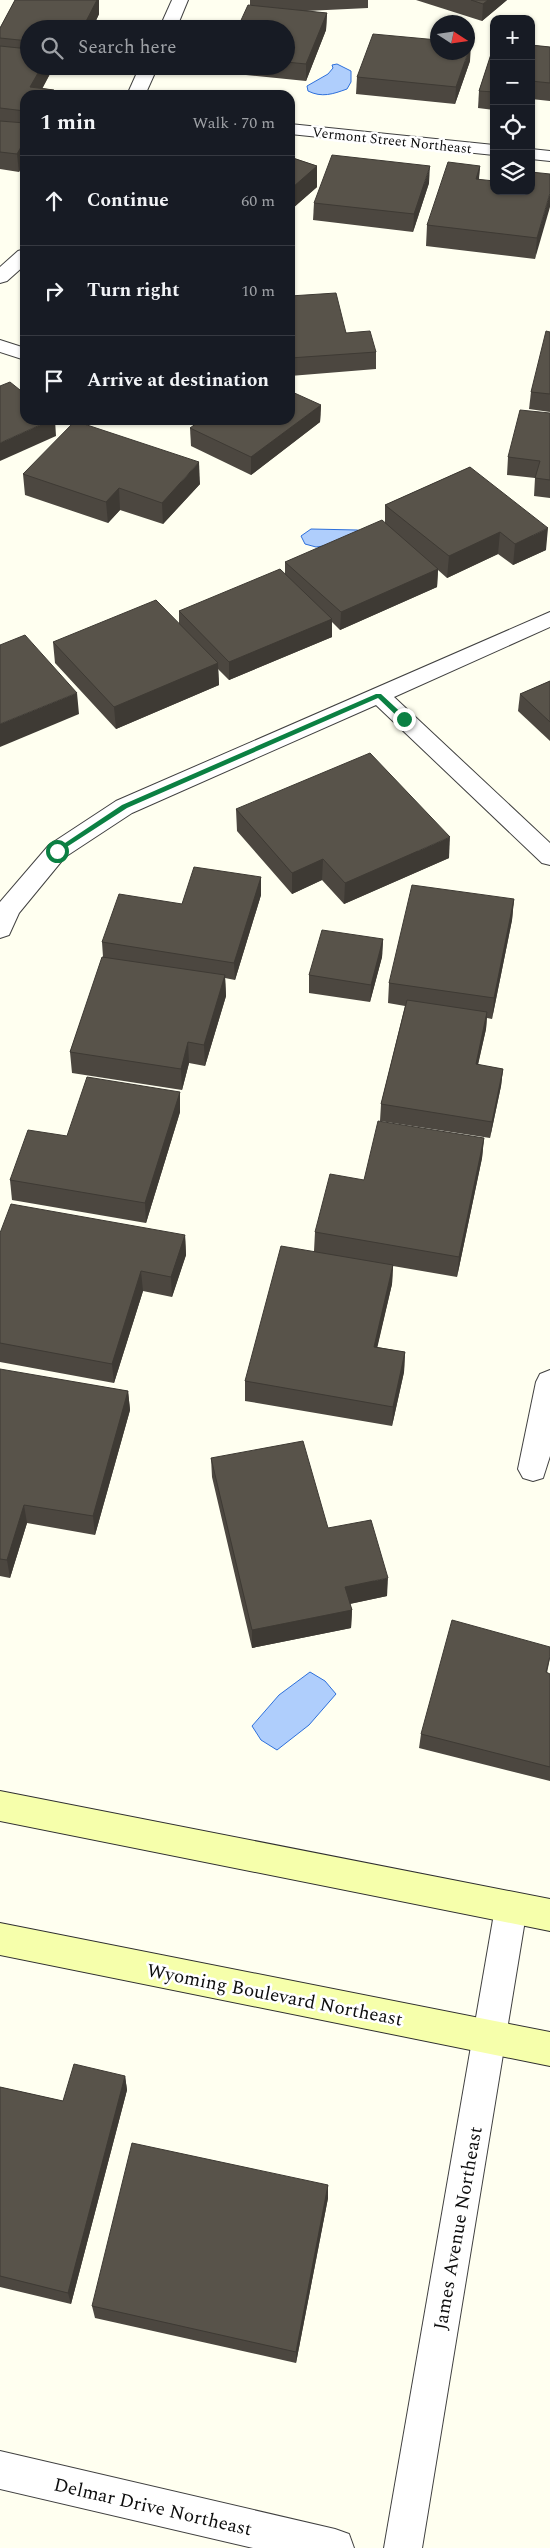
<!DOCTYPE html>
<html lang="en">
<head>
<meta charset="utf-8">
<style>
	body { margin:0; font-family:Spectral,serif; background:#20242c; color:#f1f3f6 }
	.controls { position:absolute; right:15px; top:15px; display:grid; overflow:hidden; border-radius:10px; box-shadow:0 1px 4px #0004 }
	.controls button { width:45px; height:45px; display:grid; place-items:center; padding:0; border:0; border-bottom:1px solid #363941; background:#171b24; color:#f1f3f6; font:25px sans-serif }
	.compass { position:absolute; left:430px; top:15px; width:45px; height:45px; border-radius:50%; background:#171b24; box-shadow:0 1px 4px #0004; rotate:102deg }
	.stop { position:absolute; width:15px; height:15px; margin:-11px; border:4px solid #0b8043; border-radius:50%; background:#fff }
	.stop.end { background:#0b8043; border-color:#fff; box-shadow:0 1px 5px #0008 }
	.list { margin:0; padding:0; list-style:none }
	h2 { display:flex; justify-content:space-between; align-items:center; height:65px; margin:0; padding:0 20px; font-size:21px }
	h2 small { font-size:16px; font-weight:400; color:#9ea1a6 }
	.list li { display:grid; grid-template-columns:32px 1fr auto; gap:15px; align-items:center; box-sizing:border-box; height:90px; padding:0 20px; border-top:1px solid #363941 }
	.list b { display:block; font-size:19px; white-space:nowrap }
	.list em { font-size:16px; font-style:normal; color:#9ea1a6 }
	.icon { flex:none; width:28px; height:28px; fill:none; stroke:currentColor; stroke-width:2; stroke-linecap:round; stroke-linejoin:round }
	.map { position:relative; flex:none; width:550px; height:2548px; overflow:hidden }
	.search { position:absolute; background:#171b24; box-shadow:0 1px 4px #0004; left:20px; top:20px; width:275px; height:55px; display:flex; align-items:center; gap:12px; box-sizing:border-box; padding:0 18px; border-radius:28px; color:#9ea1a6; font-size:19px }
	.panel { position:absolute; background:#171b24; box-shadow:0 1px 4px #0004; left:20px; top:90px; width:275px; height:335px; border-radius:15px }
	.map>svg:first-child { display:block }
	.water { fill:#afcefc; stroke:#2e70db }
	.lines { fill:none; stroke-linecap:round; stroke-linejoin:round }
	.street-casing { stroke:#414141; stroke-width:2 }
	.secondary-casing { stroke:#303030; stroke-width:2 }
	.street { fill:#fff; fill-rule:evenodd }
	.secondary { fill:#f6ffab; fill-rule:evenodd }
	.wall { fill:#4c4740 }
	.shaded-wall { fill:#3e3a34 }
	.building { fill:#58534a; stroke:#3e3a34 }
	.route { fill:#0b8043 }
	.labels { text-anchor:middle; stroke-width:5; stroke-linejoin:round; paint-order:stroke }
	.far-street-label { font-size:14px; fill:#0e0e0e; stroke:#fff }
	.near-street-label { font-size:19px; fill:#0e0e0e; stroke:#fff }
</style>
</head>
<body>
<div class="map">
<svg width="550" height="2548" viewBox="0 0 550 2548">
	<rect width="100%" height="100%" fill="#fffff0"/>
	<g class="water">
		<path d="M 337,64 L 351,71 L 351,82 L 347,89 C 333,94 322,98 308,91 L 307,86 L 328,74 L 333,68 L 332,65 Z"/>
		<polygon points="311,529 357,530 362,531 359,541 316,547 305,544 301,536"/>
		<polygon points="310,1672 325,1681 336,1694 309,1725 277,1750 261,1740 252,1726 279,1695"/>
	</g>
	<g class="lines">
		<g class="street-casing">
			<g id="street">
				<polygon points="172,0 188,0 176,29 159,29"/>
				<polygon points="140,66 158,66 145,95 127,95"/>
				<polygon points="290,124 494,145 494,155 290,134"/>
				<polygon points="531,149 550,151 550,161 531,159"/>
				<polygon points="25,249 25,265 7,281 0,283 0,267 18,251"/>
				<polygon points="0,340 25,348 25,360 0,352"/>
				<polygon points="550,612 550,627 394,697 550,843 550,865 542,863 376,705 132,813 65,857 19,913 9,935 0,938 0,902 49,845 116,801"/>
				<polygon points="550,1370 550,1456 543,1478 533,1481 523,1478 518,1469 536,1382 540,1374"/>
				<polygon points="511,1892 523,1897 527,1908 422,2548 384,2548 495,1908 499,1897"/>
				<polygon points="0,2451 335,2529 349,2534 354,2548 253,2548 0,2489"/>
			</g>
		</g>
		<g class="secondary-casing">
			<g id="secondary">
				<polygon points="0,1791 550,1899 550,1931 0,1821"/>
				<polygon points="0,1923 550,2032 550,2066 0,1955"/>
			</g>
		</g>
		<use href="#street" class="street"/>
		<use href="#secondary" class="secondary"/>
	</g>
	<g class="wall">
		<polygon points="15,0 99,0 99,14 92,29 29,29 29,66 51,72 42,88 54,90 54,95 25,95 25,160 19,172 0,169 0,28"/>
		<polygon points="250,0 368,0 368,8 306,11 327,13 326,30 306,81 226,73 226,66 286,66 286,29 250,5"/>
		<polygon points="416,0 507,0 482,21"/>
		<polygon points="494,45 494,110 478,108 479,91"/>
		<polygon points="531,45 550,47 550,101 531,99"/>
		<polygon points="470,61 455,104 356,94 357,77"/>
		<polygon points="290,157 317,166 317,187 293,208 290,207"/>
		<polygon points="480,166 479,179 494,191 550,174 535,259 426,246 427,225"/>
		<polygon points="429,183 413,232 313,220 314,203"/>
		<polygon points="290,296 376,352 376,369 290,376"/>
		<polygon points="550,332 550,412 529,409 531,392"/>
		<polygon points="321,405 320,422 251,475 191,446 190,428"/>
		<polygon points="550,413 550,498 534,496 535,478 507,475 508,457"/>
		<polygon points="470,467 546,550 513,565 498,554 447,578 438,570 437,587 340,630 332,622 332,637 229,680 218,669 219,685 116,729 55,663 53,642 179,624 179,611 285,574 285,562 385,523 385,505"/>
		<polygon points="23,474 200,484 163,524 120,510 108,523 25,495"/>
		<polygon points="550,681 550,741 518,711 520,694"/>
		<polygon points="236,809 449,858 344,904 322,880 292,894 237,831"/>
		<polygon points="261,877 261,895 235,980 225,978 226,996 205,1066 189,1063 182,1090 72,1073 70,1052 103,957 102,942 182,904"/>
		<polygon points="514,899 512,920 492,1019 487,1018 486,1029 478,1065 503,1069 501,1086 490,1138 380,1121 381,1104 405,1006 388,1003 389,983"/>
		<polygon points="383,939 382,957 370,1002 309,993 309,975"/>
		<polygon points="180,1092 180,1112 146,1223 12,1200 10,1180 67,1136"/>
		<polygon points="484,1138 482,1158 457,1277 393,1266 392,1284 377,1347 405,1352 404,1372 392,1426 245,1401 245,1381 314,1251 315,1232 364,1180"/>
		<polygon points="0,1233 185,1235 186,1255 172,1297 143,1291 114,1383 0,1362"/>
		<polygon points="0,1370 128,1391 130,1410 95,1535 27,1523 10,1578 0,1576"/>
		<polygon points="211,1458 328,1528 387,1596 350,1604 352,1610 351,1628 252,1648 212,1477"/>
		<polygon points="550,1658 547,1673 550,1674 550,1781 419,1748 421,1734"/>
		<polygon points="125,2076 127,2090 71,2304 0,2287 0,2087 63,2101"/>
		<polygon points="328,2185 328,2198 296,2363 95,2318 92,2306"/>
	</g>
	<g class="shaded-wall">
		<polygon points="97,0 99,0 99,14 92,29 82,29"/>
		<polygon points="488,0 507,0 482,21 483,4"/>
		<polygon points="327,13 326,30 306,81 306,64"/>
		<polygon points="471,44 470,61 455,104 456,87"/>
		<polygon points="42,66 51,66 51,72 39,95 30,87"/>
		<polygon points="25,140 25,160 19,172 17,154"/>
		<polygon points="317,166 317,187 293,208 293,187"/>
		<polygon points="430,166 429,183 413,232 414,214"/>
		<polygon points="480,166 478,187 476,179"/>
		<polygon points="550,193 550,207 535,259 537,238"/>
		<polygon points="321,405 320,422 251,475 251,457"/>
		<polygon points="51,420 55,420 56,436 0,461 0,443"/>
		<polygon points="199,462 200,484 163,524 162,503"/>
		<polygon points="119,488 120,510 108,523 106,502"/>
		<polygon points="548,528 546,550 513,565 515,544"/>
		<polygon points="500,532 498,554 447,578 449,556"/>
		<polygon points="438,569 437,587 340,630 341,612"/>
		<polygon points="332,619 332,637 229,680 229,662"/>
		<polygon points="218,663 219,685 116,729 114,707"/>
		<polygon points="77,693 79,714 0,747 0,724"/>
		<polygon points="450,837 449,858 344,904 345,883"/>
		<polygon points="323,859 322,880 292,894 292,873"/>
		<polygon points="261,877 261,895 235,980 234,963"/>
		<polygon points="514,899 512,920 492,1019 494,998"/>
		<polygon points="383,939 382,957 370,1002 371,985"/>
		<polygon points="225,975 226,996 205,1066 204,1045"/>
		<polygon points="487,1012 486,1029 474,1081 476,1064"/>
		<polygon points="188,1042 189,1063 182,1090 181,1069"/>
		<polygon points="503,1069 501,1086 490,1138 492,1122"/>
		<polygon points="180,1092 180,1112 146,1223 145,1203"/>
		<polygon points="484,1138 482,1158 457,1277 459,1257"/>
		<polygon points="185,1235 186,1255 172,1297 171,1277"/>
		<polygon points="393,1265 392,1284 373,1366 374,1347"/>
		<polygon points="141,1271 143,1291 114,1383 112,1364"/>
		<polygon points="405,1352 404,1372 392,1426 393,1407"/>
		<polygon points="128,1391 130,1410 95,1535 93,1516"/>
		<polygon points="24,1505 27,1523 10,1578 7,1560"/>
		<polygon points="388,1578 387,1596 344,1605 345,1587"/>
		<polygon points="352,1610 351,1628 252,1648 252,1630"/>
		<polygon points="125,2076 127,2090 71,2304 68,2293"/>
		<polygon points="328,2185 328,2198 296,2363 296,2352"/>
	</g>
	<g class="building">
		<polygon points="15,0 97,0 82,29 29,29 29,41 0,38 0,28"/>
		<polygon points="471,0 488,0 483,4"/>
		<polygon points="248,5 327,13 306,64 286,62 286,29 237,29"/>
		<polygon points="373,34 438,40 438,52 468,52 468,43 471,44 456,87 357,77"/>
		<polygon points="494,45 494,92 479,91"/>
		<polygon points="531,45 550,47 550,83 531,81"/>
		<polygon points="0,46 29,49 29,66 42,66 30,87 54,90 51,95 25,95 25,111 0,108"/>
		<polygon points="0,121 25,123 25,140 17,154 0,152"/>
		<polygon points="332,155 430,166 414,214 314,203"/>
		<polygon points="290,157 317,166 293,187 290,186"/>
		<polygon points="448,162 480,166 476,179 494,181 494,191 531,191 531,172 550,174 550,193 537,238 427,225"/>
		<polygon points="336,293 346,333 370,331 376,352 290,358 290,296"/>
		<polygon points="546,331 550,332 550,394 531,392"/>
		<polygon points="10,382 25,394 25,420 51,420 0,443 0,386"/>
		<polygon points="290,391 321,405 251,457 190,428 201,420 290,420"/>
		<polygon points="520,410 550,413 550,480 535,478 540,461 508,457"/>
		<polygon points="75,421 199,462 162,503 119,488 106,502 23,474"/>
		<polygon points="470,467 548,528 515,544 500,532 449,556 385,505"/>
		<polygon points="382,520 438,569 341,612 285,562"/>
		<polygon points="280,569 332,619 229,662 179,611"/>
		<polygon points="156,600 218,663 114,707 53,642"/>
		<polygon points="25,635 77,693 0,724 0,645"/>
		<polygon points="550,681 550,722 520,694"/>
		<polygon points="370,753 450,837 345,883 323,859 292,873 236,809"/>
		<polygon points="194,867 261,877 234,963 102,942 119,894 182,904"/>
		<polygon points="412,885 514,899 494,998 389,983"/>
		<polygon points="322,930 383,939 371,985 309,975"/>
		<polygon points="102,957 225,975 204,1045 188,1042 181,1069 70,1052"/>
		<polygon points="407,1000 487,1012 476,1064 503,1069 492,1122 381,1104"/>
		<polygon points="87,1077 180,1092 145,1203 10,1180 28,1130 67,1136"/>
		<polygon points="378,1121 484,1138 459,1257 315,1232 330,1174 364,1180"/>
		<polygon points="11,1204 185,1235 171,1277 141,1271 112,1364 0,1343 0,1233"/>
		<polygon points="281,1246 393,1265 374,1347 405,1352 393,1407 245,1381"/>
		<polygon points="0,1369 128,1391 93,1516 24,1505 7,1560 0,1559"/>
		<polygon points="303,1441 328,1528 371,1520 388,1578 345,1587 352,1610 252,1630 211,1458"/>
		<polygon points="452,1620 550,1647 550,1656 546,1672 550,1674 550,1767 421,1734"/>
		<polygon points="74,2064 125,2076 68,2293 0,2276 0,2087 63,2101"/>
		<polygon points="132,2143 328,2185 296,2352 92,2306"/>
	</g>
	<polygon class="route" points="376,694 381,694 407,718 407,721 402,721 378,698 127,808 59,852 53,851 122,805"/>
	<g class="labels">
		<g class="far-street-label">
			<text transform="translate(392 140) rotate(6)" y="5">Vermont Street Northeast</text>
		</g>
		<g class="near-street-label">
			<text transform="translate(275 1994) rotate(11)" y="7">Wyoming Boulevard Northeast</text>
			<text transform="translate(457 2228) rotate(-80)" y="7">James Avenue Northeast</text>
			<text transform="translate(153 2506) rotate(13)" y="7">Delmar Drive Northeast</text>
		</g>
	</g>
</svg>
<div class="controls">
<button>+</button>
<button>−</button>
<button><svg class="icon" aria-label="locate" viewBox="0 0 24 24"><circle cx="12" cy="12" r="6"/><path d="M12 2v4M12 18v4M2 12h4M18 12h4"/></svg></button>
<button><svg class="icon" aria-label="layers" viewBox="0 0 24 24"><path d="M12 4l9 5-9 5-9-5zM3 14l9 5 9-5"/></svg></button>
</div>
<svg class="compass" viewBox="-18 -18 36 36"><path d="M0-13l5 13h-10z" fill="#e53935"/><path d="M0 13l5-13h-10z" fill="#9ea1a6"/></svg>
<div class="stop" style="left:57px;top:851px"></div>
<div class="stop end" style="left:404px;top:719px"></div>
<div class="search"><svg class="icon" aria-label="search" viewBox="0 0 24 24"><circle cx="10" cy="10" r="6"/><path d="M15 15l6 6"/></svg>Search here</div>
<section class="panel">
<h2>1 min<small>Walk · 70 m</small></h2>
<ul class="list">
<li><svg class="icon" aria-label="ahead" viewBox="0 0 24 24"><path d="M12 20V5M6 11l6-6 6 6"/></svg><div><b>Continue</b></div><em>60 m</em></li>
<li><svg class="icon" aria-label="right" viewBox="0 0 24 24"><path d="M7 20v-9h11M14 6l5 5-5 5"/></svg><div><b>Turn right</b></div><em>10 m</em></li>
<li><svg class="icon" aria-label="arrive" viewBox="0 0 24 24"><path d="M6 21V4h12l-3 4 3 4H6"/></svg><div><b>Arrive at destination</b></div></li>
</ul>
</section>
</div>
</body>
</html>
